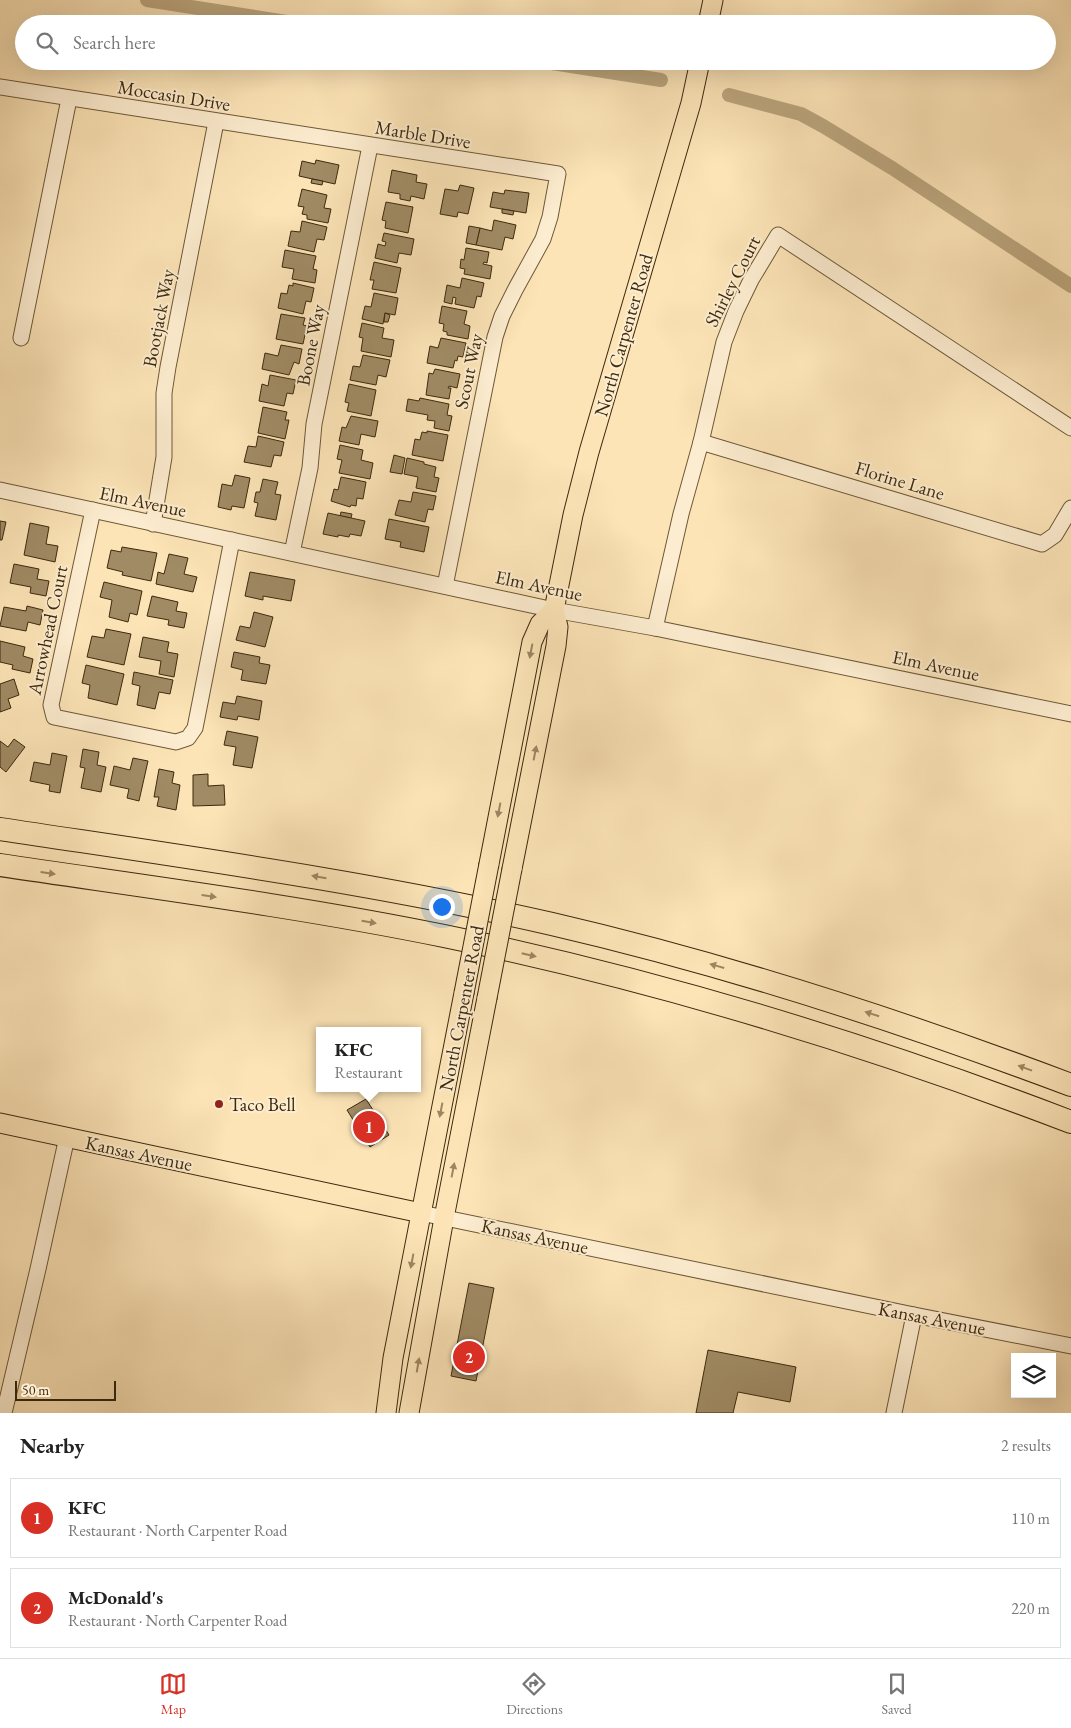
<!DOCTYPE html>
<html lang="en">
<head>
<meta charset="utf-8">
<style>
	body { margin:0; font-family:"EB Garamond",serif; background:#f2f2f2; color:#222 }
	.controls { position:absolute; right:15px; bottom:15px; display:grid; overflow:hidden; border-radius:0px; box-shadow:0 5px 20px #0002 }
	.controls button { width:45px; height:45px; display:grid; place-items:center; padding:0; border:0; border-bottom:1px solid #e0e0e0; background:#fff; color:#222; font:25px sans-serif }
	.scale { position:absolute; left:15px; bottom:12px; width:101px; box-sizing:border-box; padding-left:5px; border:2px solid #3d2a0d; border-top:0; font-size:14px; line-height:18px; white-space:nowrap; color:#3d2a0d; -webkit-text-stroke:4px #fdedd0; paint-order:stroke }
	.you { position:absolute; left:441px; top:906px; width:18px; height:18px; margin:-12px; border:4px solid #fff; border-radius:50%; background:#1a73e8; box-shadow:0 0 0 8px #1a73e833 }
	.badge { display:grid; place-items:center; width:32px; height:32px; border-radius:50%; background:#d93025; color:#fff; font-size:16px; font-weight:700 }
	.pin { position:absolute; translate:-50% -50%; border:2px solid #fff; box-shadow:0 1px 5px #0006 }
	.popup { position:absolute; left:316px; top:1027px; width:105px; height:65px; box-sizing:border-box; display:grid; place-content:center; border-radius:0px; background:#fff; filter:drop-shadow(0 1px 4px #0005); font-size:16px; white-space:nowrap; color:#767676 }
	.popup b { font-size:19px; color:#222 }
	.popup::after { content:''; position:absolute; left:50%; top:100%; margin-left:-10px; border:10px solid transparent; border-top-color:#fff }
	.list { margin:0; padding:0; list-style:none }
	h2 { display:flex; justify-content:space-between; align-items:center; height:65px; margin:0; padding:0 20px; font-size:21px }
	h2 small { font-size:16px; font-weight:400; color:#767676 }
	.list li { display:grid; grid-template-columns:32px 1fr auto; gap:15px; align-items:center; box-sizing:border-box; height:80px; margin:0 10px 10px; padding:0 10px; border:1px solid #e0e0e0; border-radius:0px }
	.list b { display:block; font-size:19px; white-space:nowrap }
	.list p { margin:0; font-size:16px; white-space:nowrap; color:#767676 }
	.list em { font-size:16px; font-style:normal; color:#767676 }
	.icon { flex:none; width:28px; height:28px; fill:none; stroke:currentColor; stroke-width:2; stroke-linecap:round; stroke-linejoin:round }
	.map { position:relative; flex:none; width:1071px; height:1413px; overflow:hidden }
	.search { position:absolute; background:#fff; box-shadow:0 5px 20px #0002; left:15px; right:15px; top:15px; height:55px; display:flex; align-items:center; gap:12px; box-sizing:border-box; padding:0 18px; border-radius:28px; color:#767676; font-size:19px }
	.sheet { height:245px; background:#fff }
	nav { display:flex; justify-content:space-around; align-items:center; box-sizing:border-box; height:70px; border-top:1px solid #e0e0e0; background:#fff; font-size:14px; color:#767676 }
	nav a { display:grid; justify-items:center; gap:2px }
	nav .on { color:#d93025 }
	.map>svg:first-child { display:block }
	.lines { fill:none; stroke-linecap:round; stroke-linejoin:round }
	.canal { stroke:#bba57d; stroke-width:14 }
	.building { fill:#a08b65; stroke:#3d2a0d }
	.minor-casing { stroke:#6d5838; stroke-width:17 }
	.major-casing { stroke:#3d2a0d; stroke-width:21 }
	.highway-casing { stroke:#3d2a0d; stroke-width:24 }
	.minor { stroke:#fdedd0; stroke-width:15 }
	.major { stroke:#fce4b7; stroke-width:19 }
	.highway { stroke:#fce4b7; stroke-width:22 }
	.major-bridge-casing { stroke:#3d2a0d; stroke-width:21; stroke-linecap:butt }
	.major-bridge { stroke:#fce4b7; stroke-width:19 }
	.oneway { fill:#9c8762 }
	.poi-dot { fill:#8f2418; stroke:#fdedd0; stroke-width:2 }
	.labels { text-anchor:middle; stroke-width:4; stroke-linejoin:round; paint-order:stroke }
	.street-label { font-size:19px; fill:#3d2a0d; stroke:#fdedd0 }
	.poi-label { font-size:19px; fill:#3d2a0d; stroke:#fdedd0; text-anchor:start }
</style>
</head>
<body>
<div class="map">
<svg width="1071" height="1413" viewBox="0 0 1071 1413">
	<rect width="100%" height="100%" fill="#fce4b7"/>
	<filter id="stains"><feTurbulence type="fractalNoise" baseFrequency=".004" numOctaves="4"/><feColorMatrix values="0 0 0 0 .2 0 0 0 0 .09 0 0 0 0 .02 0 0 0 .5 -.17"/></filter>
	<radialGradient id="worn" r=".72"><stop offset=".6" stop-color="#630" stop-opacity="0"/><stop offset="1" stop-color="#630" stop-opacity=".3"/></radialGradient>
	<g class="lines">
		<g class="canal">
			<polyline points="147,0 299,24"/>
			<polyline points="539,61 661,80"/>
			<polyline points="729,95 801,114 823,126 892,168 1071,286"/>
		</g>
	</g>
	<g class="building">
		<polygon points="316,160 339,165 335,184 299,176 302,161 315,164"/>
		<polygon points="392,170 417,175 416,182 427,184 424,199 411,196 410,201 400,199 400,194 388,192"/>
		<polygon points="312,179 323,181 322,185 311,183"/>
		<polygon points="460,185 474,188 468,214 458,212 457,217 440,214 445,189 458,191"/>
		<polygon points="302,189 327,195 324,208 331,209 328,223 307,219 307,215 302,214 304,207 298,206"/>
		<polygon points="505,190 529,193 526,213 490,207 493,192 504,194"/>
		<polygon points="386,202 413,207 408,233 385,228 386,221 382,220"/>
		<polygon points="502,209 514,211 513,215 502,213"/>
		<polygon points="494,220 516,225 513,239 505,237 502,250 476,245 480,228 492,231"/>
		<polygon points="302,221 327,227 324,240 317,239 314,252 288,246 291,231 300,232"/>
		<polygon points="469,226 480,228 476,245 466,243"/>
		<polygon points="384,233 414,239 411,255 399,253 397,263 375,258 378,244 385,246 386,242 382,241"/>
		<polygon points="466,248 489,252 487,263 484,262 483,264 492,266 490,279 464,274 465,269 460,268 461,259 464,260"/>
		<polygon points="285,250 316,256 313,269 317,270 315,283 292,279 294,269 282,267"/>
		<polygon points="374,262 401,268 396,293 372,289 374,280 370,280"/>
		<polygon points="462,278 484,283 481,297 477,296 474,308 455,304 456,298 453,297 452,304 444,302 447,285 460,288"/>
		<polygon points="293,283 314,288 311,302 306,301 303,314 278,308 281,293 287,294 289,285 293,286"/>
		<polygon points="374,293 398,298 395,315 385,313 383,324 362,319 365,306 371,307"/>
		<polygon points="442,306 467,311 464,324 470,326 468,339 447,335 447,332 443,331 444,324 439,323"/>
		<polygon points="385,313 390,315 388,322 384,322"/>
		<polygon points="281,314 305,318 303,325 307,326 303,344 276,339"/>
		<polygon points="362,323 384,328 382,338 394,340 391,357 361,351 363,338 359,337"/>
		<polygon points="441,338 466,343 463,357 458,356 457,361 455,360 453,368 427,363 430,346 438,348"/>
		<polygon points="281,345 302,349 299,364 294,362 289,375 262,369 265,353 278,356"/>
		<polygon points="363,355 390,360 386,377 378,375 376,385 350,380 353,366 360,367"/>
		<polygon points="435,369 460,374 457,388 449,386 448,388 451,388 449,399 426,395 429,373 433,374"/>
		<polygon points="270,375 296,380 293,394 287,393 284,406 259,401 262,384 268,386"/>
		<polygon points="349,384 376,390 371,416 347,411 349,403 345,402"/>
		<polygon points="420,398 449,404 447,415 452,416 449,431 434,428 435,421 427,420 428,415 406,411 408,399 419,401"/>
		<polygon points="263,407 287,412 285,420 289,420 285,439 258,433"/>
		<polygon points="351,416 378,421 375,437 361,434 359,445 339,441 342,427 346,428"/>
		<polygon points="427,431 448,435 443,461 412,455 415,439 420,440 422,432 427,433"/>
		<polygon points="258,436 284,442 281,456 274,455 271,467 244,462 248,446 256,447"/>
		<polygon points="340,445 363,450 361,460 373,463 370,479 339,473 342,460 337,459"/>
		<polygon points="394,455 405,458 402,474 390,472"/>
		<polygon points="407,458 424,462 424,464 436,467 434,477 439,478 436,492 416,488 418,477 404,474"/>
		<polygon points="235,475 250,478 244,508 232,506 231,510 218,507 222,484 232,486"/>
		<polygon points="341,477 366,482 363,499 357,498 356,506 351,505 350,507 331,501 334,489 338,490"/>
		<polygon points="263,479 278,482 275,494 281,495 276,520 255,516 258,503 254,502 256,492 260,492"/>
		<polygon points="413,492 436,496 433,510 428,509 425,522 395,515 399,500 411,502"/>
		<polygon points="341,512 352,514 351,518 340,516"/>
		<polygon points="328,513 365,521 361,536 350,534 349,537 338,535 338,537 323,534"/>
		<polygon points="389,519 429,527 424,552 400,547 401,542 385,539"/>
		<polygon points="0,521 6,522 2,540 0,540"/>
		<polygon points="30,523 49,527 46,544 58,546 55,562 24,555"/>
		<polygon points="122,547 157,553 151,581 122,575 123,572 107,568 111,550 121,552"/>
		<polygon points="169,554 188,558 184,574 197,577 193,592 156,584 158,572 164,574"/>
		<polygon points="14,564 39,569 37,579 49,581 46,596 30,593 31,587 10,583"/>
		<polygon points="250,572 295,580 291,601 263,596 263,600 245,596"/>
		<polygon points="104,582 142,591 137,615 130,613 128,622 109,617 112,600 100,597"/>
		<polygon points="152,596 178,602 176,611 187,613 184,628 168,625 169,620 147,616"/>
		<polygon points="27,606 43,610 40,625 28,622 26,631 0,626 4,607 26,611"/>
		<polygon points="254,612 273,617 265,647 236,640 240,626 250,628"/>
		<polygon points="106,629 131,634 124,665 87,657 92,636 104,638"/>
		<polygon points="143,637 169,642 167,652 178,654 174,677 159,674 161,661 139,657"/>
		<polygon points="0,641 25,647 23,656 33,659 30,673 12,669 13,665 0,662"/>
		<polygon points="234,652 260,657 259,663 270,665 266,684 241,680 243,670 231,667"/>
		<polygon points="86,665 124,674 117,705 88,698 90,685 82,683"/>
		<polygon points="134,672 173,680 170,694 159,692 155,709 137,705 140,686 132,684"/>
		<polygon points="14,679 19,695 8,699 11,708 0,712 0,684"/>
		<polygon points="237,696 262,701 259,720 238,716 237,720 220,717 223,702 235,704"/>
		<polygon points="227,731 258,737 252,768 233,765 236,747 224,745"/>
		<polygon points="14,739 25,747 6,772 0,767 0,741 8,747"/>
		<polygon points="83,749 99,752 97,765 106,767 101,792 81,788 85,768 80,767"/>
		<polygon points="52,753 67,756 60,793 49,791 50,785 30,781 34,762 50,765"/>
		<polygon points="133,758 148,761 139,801 127,798 129,789 110,785 114,766 130,770"/>
		<polygon points="159,769 174,772 172,783 180,785 176,810 157,806 159,797 154,797"/>
		<polygon points="208,774 208,786 224,785 225,805 193,806 193,775"/>
		<polygon points="366,1099 389,1135 370,1147 347,1110"/>
		<polygon points="469,1283 494,1288 476,1381 451,1376"/>
		<polygon points="708,1350 796,1367 790,1402 738,1392 733,1413 696,1413"/>
	</g>
	<g class="lines">
		<g class="minor-casing">
			<g id="minor">
				<polyline points="0,87 558,174 550,217 543,239 515,290 502,316 495,337 445,586"/>
				<polyline points="21,338 69,99"/>
				<polyline points="701,442 1042,544 1055,535 1071,508"/>
				<polyline points="0,490 554,610 655,628 1071,714"/>
				<polyline points="93,510 51,705 54,717 176,742 188,738 195,728 232,540"/>
				<polyline points="153,524 164,457 164,393 168,367 216,122"/>
				<polyline points="292,553 310,468 314,424 370,146"/>
				<polyline points="655,628 681,514 701,442 724,342 736,311 751,280 778,235 1071,428"/>
				<polyline points="421,1213 914,1315 1071,1346"/>
				<polyline points="4,1413 38,1269 67,1137"/>
				<polyline points="894,1413 914,1315"/>
			</g>
		</g>
		<g class="major-casing">
			<g id="major">
				<polyline points="708,24 713,0"/>
				<polyline points="489,864 532,642 540,624 554,610"/>
				<polyline points="512,869 556,646 558,627 554,610 573,515 589,452 691,103 700,61"/>
				<polyline points="0,1123 421,1213"/>
				<polyline points="386,1413 393,1358 464,993"/>
				<polyline points="409,1413 444,1218 487,998"/>
			</g>
		</g>
		<g class="highway-casing">
			<g id="highway">
				<path d="M 0,829 C 185,857 370,882 552,924 C 729,965 901,1021 1071,1085"/>
				<path d="M 0,865 C 148,887 297,906 444,936 C 658,980 867,1044 1071,1122"/>
			</g>
		</g>
		<use href="#minor" class="minor"/>
		<use href="#major" class="major"/>
		<use href="#highway" class="highway"/>
		<g class="major-bridge-casing">
			<g id="major-bridge">
				<polyline points="464,993 489,864"/>
				<polyline points="487,998 512,869"/>
			</g>
		</g>
		<use href="#major-bridge" class="major-bridge"/>
	</g>
	<defs><path id="oneway-solid" d="M-6-.8H1V-3.2L6.5 0L1 3.2V.8H-6Z" transform="scale(1.25)"/></defs>
	<g class="oneway">
		<use href="#oneway-solid" transform="translate(531 651) rotate(101)"/>
		<use href="#oneway-solid" transform="translate(535 753) rotate(-79)"/>
		<use href="#oneway-solid" transform="translate(499 810) rotate(101)"/>
		<use href="#oneway-solid" transform="translate(48 873) rotate(8)"/>
		<use href="#oneway-solid" transform="translate(319 877) rotate(-170)"/>
		<use href="#oneway-solid" transform="translate(209 896) rotate(8)"/>
		<use href="#oneway-solid" transform="translate(369 922) rotate(10)"/>
		<use href="#oneway-solid" transform="translate(529 955) rotate(13)"/>
		<use href="#oneway-solid" transform="translate(717 966) rotate(-164)"/>
		<use href="#oneway-solid" transform="translate(872 1014) rotate(-162)"/>
		<use href="#oneway-solid" transform="translate(1025 1068) rotate(-160)"/>
		<use href="#oneway-solid" transform="translate(441 1110) rotate(101)"/>
		<use href="#oneway-solid" transform="translate(453 1170) rotate(-79)"/>
		<use href="#oneway-solid" transform="translate(412 1261) rotate(101)"/>
		<use href="#oneway-solid" transform="translate(418 1365) rotate(-80)"/>
	</g>
	<circle class="poi-dot" cx="219" cy="1104" r="5"/>
	<g class="labels">
		<g class="street-label">
			<text transform="translate(174 95) rotate(9)" y="7">Moccasin Drive</text>
			<text transform="translate(423 134) rotate(9)" y="7">Marble Drive</text>
			<text transform="translate(732 281) rotate(-63)" y="7">Shirley Court</text>
			<text transform="translate(158 318) rotate(-79)" y="7">Bootjack Way</text>
			<text transform="translate(623 335) rotate(-74)" y="7">North Carpenter Road</text>
			<text transform="translate(310 345) rotate(-79)" y="7">Boone Way</text>
			<text transform="translate(468 371) rotate(-78)" y="7">Scout Way</text>
			<text transform="translate(900 480) rotate(17)" y="7">Florine Lane</text>
			<text transform="translate(143 501) rotate(12)" y="7">Elm Avenue</text>
			<text transform="translate(539 585) rotate(12)" y="7">Elm Avenue</text>
			<text transform="translate(47 630) rotate(-78)" y="7">Arrowhead Court</text>
			<text transform="translate(936 665) rotate(12)" y="7">Elm Avenue</text>
			<text transform="translate(461 1008) rotate(-79)" y="7">North Carpenter Road</text>
			<text transform="translate(139 1153) rotate(12)" y="7">Kansas Avenue</text>
			<text transform="translate(535 1236) rotate(12)" y="7">Kansas Avenue</text>
			<text transform="translate(932 1318) rotate(11)" y="7">Kansas Avenue</text>
		</g>
		<g class="poi-label">
			<text x="229" y="1111">Taco Bell</text>
		</g>
	</g>
	<rect width="100%" height="100%" filter="url(#stains)"/>
	<rect width="100%" height="100%" fill="url(#worn)"/>
</svg>
<div class="controls">
<button><svg class="icon" aria-label="layers" viewBox="0 0 24 24"><path d="M12 4l9 5-9 5-9-5zM3 14l9 5 9-5"/></svg></button>
</div>
<div class="scale">50 m</div>
<div class="you"></div>
<div class="pin badge" style="left:369px;top:1127px">1</div>
<div class="popup"><b>KFC</b>Restaurant</div>
<div class="pin badge" style="left:469px;top:1357px">2</div>
<div class="search"><svg class="icon" aria-label="search" viewBox="0 0 24 24"><circle cx="10" cy="10" r="6"/><path d="M15 15l6 6"/></svg>Search here</div>
</div>
<section class="sheet">
<h2>Nearby<small>2 results</small></h2>
<ul class="list">
<li><span class="badge">1</span><div><b>KFC</b><p>Restaurant · North Carpenter Road</p></div><em>110 m</em></li>
<li><span class="badge">2</span><div><b>McDonald's</b><p>Restaurant · North Carpenter Road</p></div><em>220 m</em></li>
</ul>
</section>
<nav>
<a class="on"><svg class="icon" aria-label="map" viewBox="0 0 24 24"><path d="M3 6l6-2 6 2 6-2v14l-6 2-6-2-6 2zM9 4v14M15 6v14"/></svg>Map</a>
<a><svg class="icon" aria-label="directions" viewBox="0 0 24 24"><path d="M12 3l9 9-9 9-9-9zM9 14v-3h6M13 9l2 2-2 2"/></svg>Directions</a>
<a><svg class="icon" aria-label="saved" viewBox="0 0 24 24"><path d="M7 4h10v16l-5-4-5 4z"/></svg>Saved</a>
</nav>
</body>
</html>
